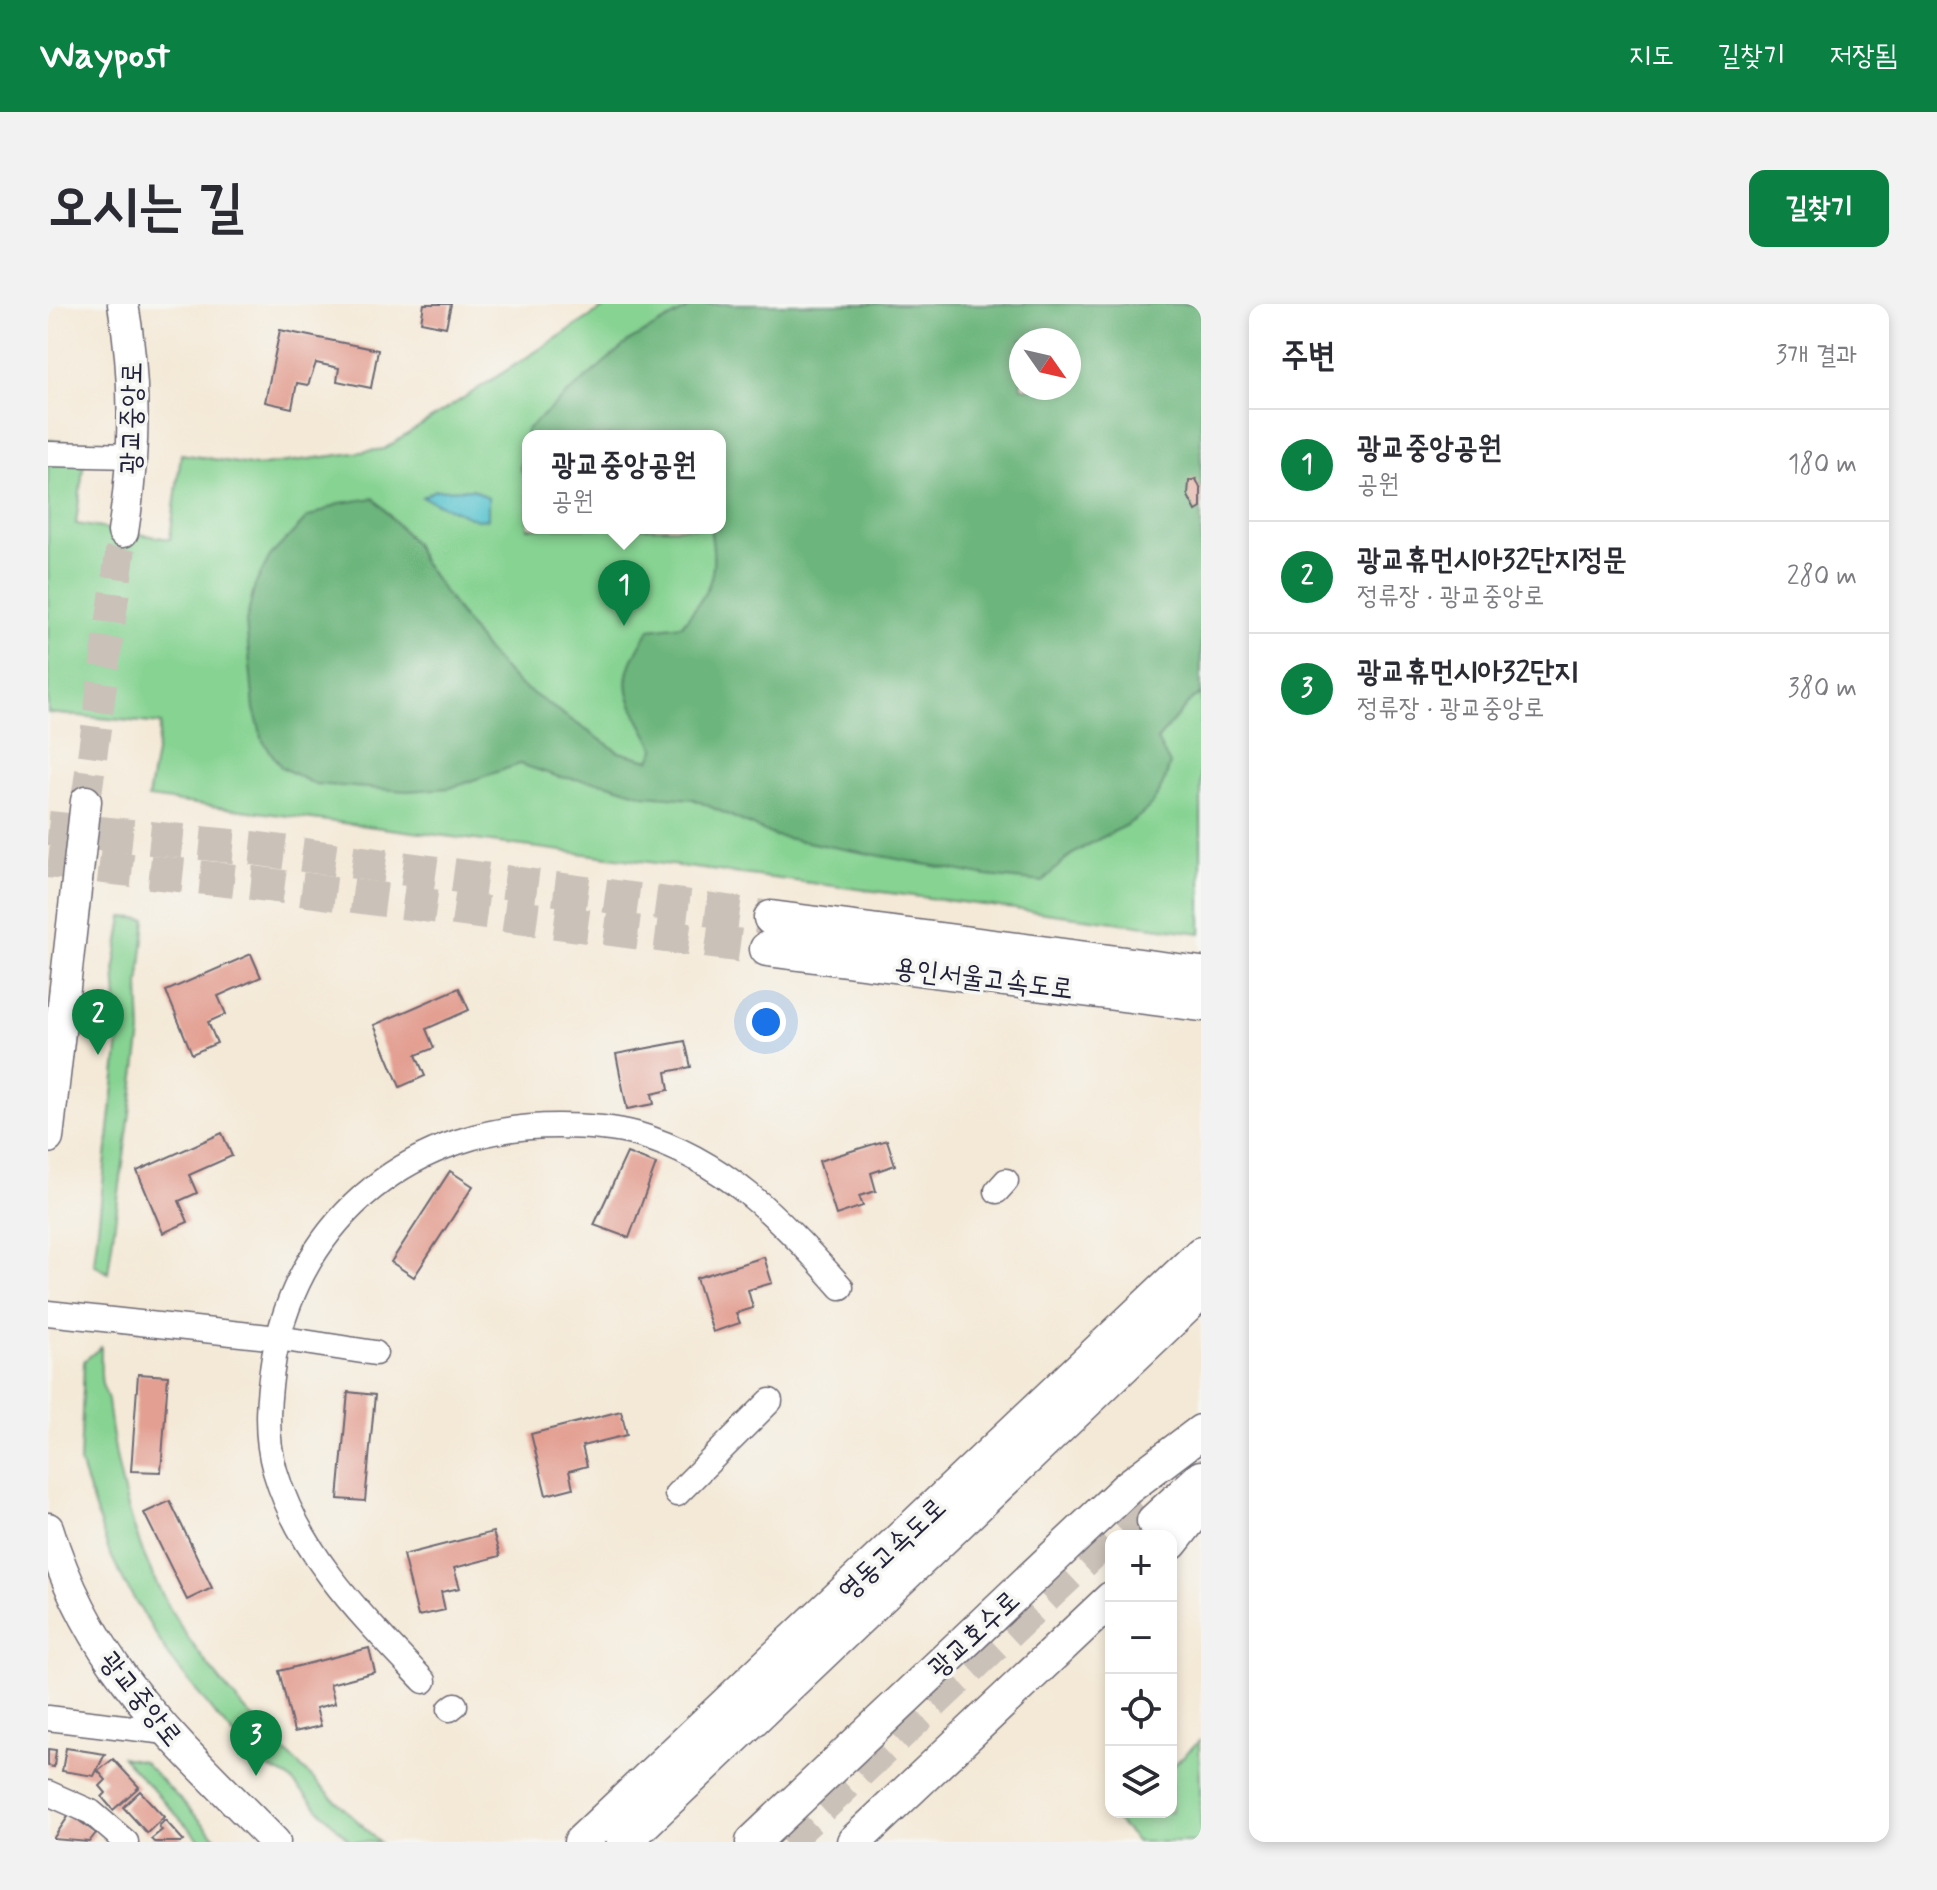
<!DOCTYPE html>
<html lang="ko">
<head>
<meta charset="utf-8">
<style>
	body { margin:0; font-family:Mynerve,"Poor Story",sans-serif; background:#f2f2f3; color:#2b2b33 }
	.controls { position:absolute; right:24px; bottom:24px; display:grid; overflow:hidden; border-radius:16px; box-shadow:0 4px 12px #0003 }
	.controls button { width:72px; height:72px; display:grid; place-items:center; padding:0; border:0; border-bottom:2px solid #e1e1e2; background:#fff; color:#2b2b33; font:40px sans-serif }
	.compass { position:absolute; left:961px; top:24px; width:72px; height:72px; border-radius:50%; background:#fff; box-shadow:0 4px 12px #0003; rotate:124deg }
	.you { position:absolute; left:718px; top:718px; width:28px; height:28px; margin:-20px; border:6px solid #fff; border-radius:50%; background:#1a73e8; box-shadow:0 0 0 12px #1a73e833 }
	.badge { display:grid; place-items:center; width:52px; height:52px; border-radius:50%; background:#0b8043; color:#fff; font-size:26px; font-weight:700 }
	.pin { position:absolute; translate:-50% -66px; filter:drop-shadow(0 2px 4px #0008) }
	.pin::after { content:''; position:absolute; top:42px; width:28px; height:24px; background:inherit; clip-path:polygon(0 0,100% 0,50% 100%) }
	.popup { position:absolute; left:474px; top:126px; width:204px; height:104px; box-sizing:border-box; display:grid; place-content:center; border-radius:16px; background:#fff; filter:drop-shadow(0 2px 6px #0005); font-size:26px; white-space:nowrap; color:#7c7c81 }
	.popup b { font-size:30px; color:#2b2b33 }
	.popup::after { content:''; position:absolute; left:50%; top:100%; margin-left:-16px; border:16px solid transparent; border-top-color:#fff }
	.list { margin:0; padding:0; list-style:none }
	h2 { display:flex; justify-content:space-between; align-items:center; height:104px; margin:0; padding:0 32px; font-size:34px }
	h2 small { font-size:26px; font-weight:400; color:#7c7c81 }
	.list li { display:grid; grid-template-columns:52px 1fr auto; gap:24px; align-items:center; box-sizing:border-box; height:112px; padding:0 32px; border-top:2px solid #e1e1e2 }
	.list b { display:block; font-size:30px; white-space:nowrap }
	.list p { margin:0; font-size:26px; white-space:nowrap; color:#7c7c81 }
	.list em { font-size:26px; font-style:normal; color:#7c7c81 }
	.icon { flex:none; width:44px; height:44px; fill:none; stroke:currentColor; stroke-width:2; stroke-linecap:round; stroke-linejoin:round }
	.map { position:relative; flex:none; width:1153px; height:1538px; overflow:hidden; border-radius:16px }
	header { display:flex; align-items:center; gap:48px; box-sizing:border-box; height:112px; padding:0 40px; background:#0b8043; color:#fff }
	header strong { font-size:38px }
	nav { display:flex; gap:44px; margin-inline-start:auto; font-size:28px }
	.intro { display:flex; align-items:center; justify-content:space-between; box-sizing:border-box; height:192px; padding:0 48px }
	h1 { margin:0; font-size:56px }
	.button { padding:20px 36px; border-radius:16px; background:#0b8043; color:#fff; font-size:28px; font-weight:700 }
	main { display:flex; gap:48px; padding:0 48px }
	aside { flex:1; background:#fff; border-radius:16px; box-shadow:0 4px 12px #0003 }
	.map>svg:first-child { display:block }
	.green { fill:#86d392; stroke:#547a66; stroke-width:2; fill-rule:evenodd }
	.forest { fill:#6cb57c; stroke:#476c5c; stroke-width:2; fill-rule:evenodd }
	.water { fill:#55c2cd; stroke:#3c7284; stroke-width:2 }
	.building { fill:#e39f92 }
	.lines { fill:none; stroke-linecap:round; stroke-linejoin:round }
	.major-tunnel { stroke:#cac1b8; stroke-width:30; stroke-dasharray:30 15; stroke-linecap:butt }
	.highway-tunnel { stroke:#cac1b8; stroke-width:34; stroke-dasharray:34 17; stroke-linecap:butt }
	.minor-casing { stroke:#6c6872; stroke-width:27 }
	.major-casing { stroke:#6c6872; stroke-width:33 }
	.highway-casing { stroke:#6c6872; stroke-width:37 }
	.minor { stroke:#fff; stroke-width:24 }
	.major { stroke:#fff; stroke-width:30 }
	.highway { stroke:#fff; stroke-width:34 }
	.labels { text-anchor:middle; stroke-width:7; stroke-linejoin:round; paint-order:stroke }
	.street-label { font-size:28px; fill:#22223b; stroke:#f6f6f2 }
</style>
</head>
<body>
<header>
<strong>Waypost</strong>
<nav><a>지도</a><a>길찾기</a><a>저장됨</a></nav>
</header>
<div class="intro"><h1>오시는 길</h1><a class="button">길찾기</a></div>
<main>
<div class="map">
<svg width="1153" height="1538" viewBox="0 0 1153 1538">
	<rect width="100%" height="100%" fill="#f6f6f2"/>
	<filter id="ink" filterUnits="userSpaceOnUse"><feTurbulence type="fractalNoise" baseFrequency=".0125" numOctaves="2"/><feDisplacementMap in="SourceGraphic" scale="16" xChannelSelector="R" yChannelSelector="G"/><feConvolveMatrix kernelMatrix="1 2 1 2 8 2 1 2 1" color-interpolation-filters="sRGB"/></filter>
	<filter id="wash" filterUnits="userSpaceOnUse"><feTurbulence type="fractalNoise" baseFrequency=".006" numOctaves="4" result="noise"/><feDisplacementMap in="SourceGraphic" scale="32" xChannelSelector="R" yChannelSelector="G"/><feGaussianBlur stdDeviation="1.8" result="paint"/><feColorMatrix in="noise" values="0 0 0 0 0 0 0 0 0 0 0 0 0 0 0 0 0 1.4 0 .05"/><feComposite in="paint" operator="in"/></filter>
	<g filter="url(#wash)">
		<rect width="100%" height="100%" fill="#f4e9d7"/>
		<g class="green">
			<path d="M 562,0 L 1153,0 L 1153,629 L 100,494 L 113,420 L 0,409 L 0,136 L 38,141 L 28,220 L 122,235 L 133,150 L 208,162 L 336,145 ZM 973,36 L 1021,36 L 1021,84 L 973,84 ZM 480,132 L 672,132 L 672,224 L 480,224 Z"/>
			<polygon points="75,613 98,615 91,681 93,729 60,969 46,960 71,736 67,662"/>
			<path d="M 53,1043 C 53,1055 52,1068 54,1080 C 56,1086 59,1091 60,1097 C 68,1167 83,1233 117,1296 C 168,1390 255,1464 331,1538 L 303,1538 L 240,1473 L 214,1461 L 169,1413 L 120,1351 L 76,1278 L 60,1245 L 32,1159 L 36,1057 Z"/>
			<polygon points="1151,1437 1153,1538 1089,1538 1069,1517 1078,1508 1123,1508 1123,1464"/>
			<polygon points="74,1453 95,1457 173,1538 154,1538"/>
		</g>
		<path class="forest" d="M 648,0 L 1153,0 L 1153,390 L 1145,394 L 1109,436 L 1122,460 C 1104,525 1070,519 1022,552 C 1012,559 1004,569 995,578 L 939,572 L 727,532 L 645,495 L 596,491 L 557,479 L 511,473 L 472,460 L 402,484 L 359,487 L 266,480 L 233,463 L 215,437 L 206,405 L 198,318 L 207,281 L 222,252 L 259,214 L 292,199 L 326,194 L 366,239 L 374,257 L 438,346 L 469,379 L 571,448 L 602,456 L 607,445 C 578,389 565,382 602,325 L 634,321 C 663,285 671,270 662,224 L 672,224 L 672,132 L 480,132 L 480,177 L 472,164 L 478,126 L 581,37 ZM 973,36 L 1021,36 L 1021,84 L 973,84 Z"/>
		<polygon class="water" points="425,185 440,193 440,215 429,216 374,193 387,186"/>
		<g id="blocks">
			<g class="building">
				<polygon points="376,0 403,0 398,23 373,18"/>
				<polygon points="232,26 330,46 323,84 289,77 291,64 268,59 260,81 249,79 244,104 217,98"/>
				<polygon points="1148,175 1153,186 1153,204 1148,207 1140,192 1141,177"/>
				<polygon points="203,650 213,673 170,692 178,710 160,718 169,739 144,750 118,687"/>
				<polygon points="411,684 421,706 378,725 386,744 368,751 377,772 352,783 326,721"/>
				<polygon points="637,737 643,763 618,768 621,786 604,790 606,800 579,805 568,750"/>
				<polygon points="174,829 184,852 141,871 149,889 131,897 140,918 115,929 89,867"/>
				<polygon points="839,836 847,861 823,869 828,887 811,892 815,902 788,911 771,857"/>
				<polygon points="579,849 608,860 581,934 546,921"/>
				<polygon points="402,867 425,882 366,973 343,958"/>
				<polygon points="716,953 724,979 700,986 705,1004 688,1009 692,1019 665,1028 648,974"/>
				<polygon points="90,1070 120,1072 113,1168 83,1167"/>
				<polygon points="300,1088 327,1091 317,1197 290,1195"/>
				<polygon points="573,1107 579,1131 534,1142 539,1162 521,1167 525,1184 498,1191 483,1130"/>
				<polygon points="122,1197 164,1284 139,1296 96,1209"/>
				<polygon points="445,1228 452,1252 406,1264 412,1284 393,1288 397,1306 370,1312 355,1251"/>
				<polygon points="321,1344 327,1368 282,1380 287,1399 268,1404 273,1422 246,1428 231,1367"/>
				<polygon points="18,1444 57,1450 46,1472 14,1467"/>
				<polygon points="0,1445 8,1446 6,1463 0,1462"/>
				<polygon points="65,1455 91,1483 65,1506 54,1493 58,1489 52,1482 58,1476 50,1467"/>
				<polygon points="92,1487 116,1513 99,1529 75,1503"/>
				<polygon points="22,1510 48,1529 41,1538 5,1535"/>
				<polygon points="117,1516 136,1537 134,1538 106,1538 103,1535 114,1526 111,1522"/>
			</g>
		</g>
	</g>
	<g filter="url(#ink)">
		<use href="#blocks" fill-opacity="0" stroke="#6c6872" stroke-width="2"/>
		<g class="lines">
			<polyline class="major-tunnel" points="38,497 75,228"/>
			<g class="highway-tunnel">
				<polyline points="0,524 204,544 723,614"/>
				<polyline points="0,557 205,579 719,645"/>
				<polyline points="736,1538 1094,1202"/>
			</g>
			<g class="minor-casing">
				<g id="minor">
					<polyline points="0,150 85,152"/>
					<polyline points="949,887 958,877"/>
					<polyline points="0,1009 230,1034 327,1049"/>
					<polyline points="629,1190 722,1097"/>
					<path d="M 376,1377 C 317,1315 252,1252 227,1167 C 216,1129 220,1090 226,1053 C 253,911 367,822 510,822 C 536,822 562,823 588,830 C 676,855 735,917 793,983"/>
					<polyline points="402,1405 407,1401"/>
					<polyline points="0,1414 118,1428"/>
					<polyline points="0,1489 43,1508 78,1538"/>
				</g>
			</g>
			<g class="major-casing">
				<g id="major">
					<path d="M 75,228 C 87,151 89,77 75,0"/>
					<polyline points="0,834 38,497"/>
					<path d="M 0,1224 C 43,1365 128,1437 227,1538"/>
				</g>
			</g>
			<g class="highway-casing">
				<g id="highway">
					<polyline points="723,614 1153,670"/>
					<polyline points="719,645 1153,700"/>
					<polyline points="1106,1217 1153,1174"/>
					<polyline points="1123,1239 1153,1201"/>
					<polyline points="533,1538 1153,950"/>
					<polyline points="576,1538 1153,988"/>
					<polyline points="705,1538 1079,1184 1153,1128"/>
					<polyline points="806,1538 1063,1295"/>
				</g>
			</g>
			<use href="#minor" class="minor"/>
			<use href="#major" class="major"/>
			<use href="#highway" class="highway"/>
		</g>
	</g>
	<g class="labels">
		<g class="street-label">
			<text transform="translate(82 114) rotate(-89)" y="10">광교중앙로</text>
			<text transform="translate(936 673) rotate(7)" y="10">용인서울고속도로</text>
			<text transform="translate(843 1244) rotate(-43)" y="10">영동고속도로</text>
			<text transform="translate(925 1329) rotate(-43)" y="10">광교호수로</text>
			<text transform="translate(94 1394) rotate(51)" y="10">광교중앙로</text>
		</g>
	</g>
</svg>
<div class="controls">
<button>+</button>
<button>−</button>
<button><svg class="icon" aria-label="locate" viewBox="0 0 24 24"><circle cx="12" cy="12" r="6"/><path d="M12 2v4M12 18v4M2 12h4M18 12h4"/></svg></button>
<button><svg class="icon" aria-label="layers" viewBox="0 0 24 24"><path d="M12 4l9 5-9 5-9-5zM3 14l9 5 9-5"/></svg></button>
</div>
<svg class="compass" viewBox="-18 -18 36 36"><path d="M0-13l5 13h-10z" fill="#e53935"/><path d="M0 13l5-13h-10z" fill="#7c7c81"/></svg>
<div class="you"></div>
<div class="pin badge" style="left:576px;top:322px">1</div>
<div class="popup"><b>광교중앙공원</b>공원</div>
<div class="pin badge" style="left:50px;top:751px">2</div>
<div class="pin badge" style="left:208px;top:1472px">3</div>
</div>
<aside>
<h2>주변<small>3개 결과</small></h2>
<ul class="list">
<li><span class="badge">1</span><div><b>광교중앙공원</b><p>공원</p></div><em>180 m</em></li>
<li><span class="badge">2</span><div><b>광교휴먼시아32단지정문</b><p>정류장 · 광교중앙로</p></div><em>280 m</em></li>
<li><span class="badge">3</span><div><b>광교휴먼시아32단지</b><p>정류장 · 광교중앙로</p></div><em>380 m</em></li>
</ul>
</aside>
</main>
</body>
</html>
